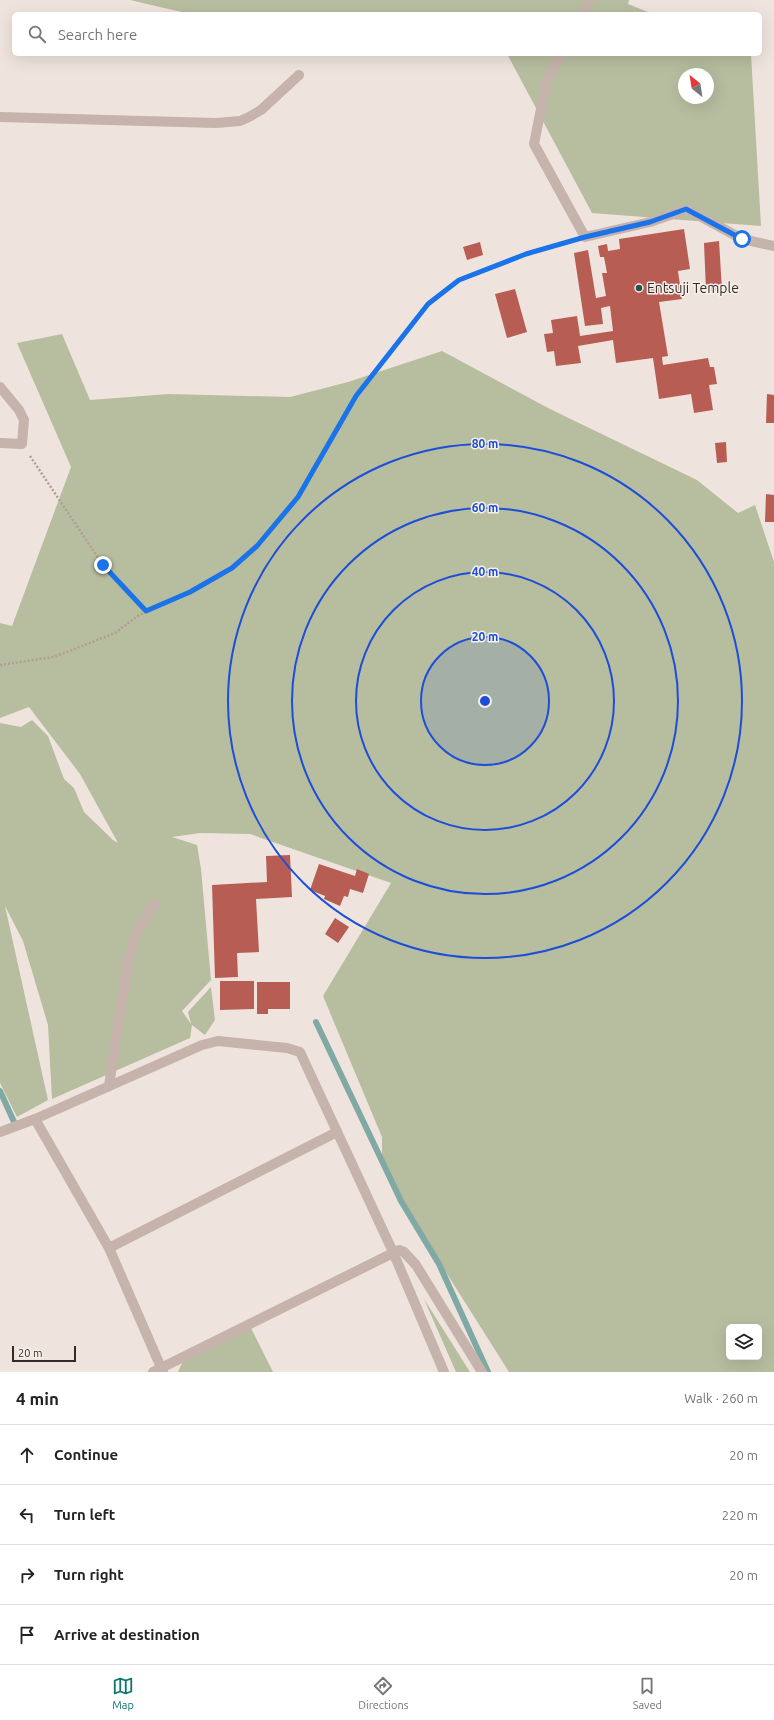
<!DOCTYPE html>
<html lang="en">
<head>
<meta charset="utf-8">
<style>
	body { margin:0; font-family:Ubuntu,sans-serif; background:#f6f6f6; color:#222 }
	.controls { position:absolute; right:12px; bottom:12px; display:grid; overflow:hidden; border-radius:6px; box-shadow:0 4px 16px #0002 }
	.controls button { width:36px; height:36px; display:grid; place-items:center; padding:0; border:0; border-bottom:1px solid #e0e0e0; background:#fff; color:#222; font:20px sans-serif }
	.compass { position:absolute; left:678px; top:68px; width:36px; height:36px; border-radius:50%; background:#fff; box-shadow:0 4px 16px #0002; rotate:330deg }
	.scale { position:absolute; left:12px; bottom:10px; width:64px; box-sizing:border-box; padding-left:4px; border:2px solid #352b29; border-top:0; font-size:11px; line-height:14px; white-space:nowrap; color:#352b29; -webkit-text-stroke:3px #f7efe9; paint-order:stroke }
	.stop { position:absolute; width:12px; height:12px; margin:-9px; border:3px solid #1a73e8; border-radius:50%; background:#fff }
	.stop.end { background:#1a73e8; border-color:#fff; box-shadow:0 1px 4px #0008 }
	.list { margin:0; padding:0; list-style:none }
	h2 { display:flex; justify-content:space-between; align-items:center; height:52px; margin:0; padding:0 16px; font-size:17px }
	h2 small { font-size:13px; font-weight:400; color:#767676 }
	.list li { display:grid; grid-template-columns:26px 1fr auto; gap:12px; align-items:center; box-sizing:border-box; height:60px; padding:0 16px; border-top:1px solid #e0e0e0 }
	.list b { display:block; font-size:15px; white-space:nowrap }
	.list em { font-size:13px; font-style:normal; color:#767676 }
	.icon { flex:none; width:22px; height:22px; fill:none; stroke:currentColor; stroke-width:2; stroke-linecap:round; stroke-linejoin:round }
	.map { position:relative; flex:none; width:774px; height:1372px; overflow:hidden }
	.search { position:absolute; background:#fff; box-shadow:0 4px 16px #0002; left:12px; right:12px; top:12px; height:44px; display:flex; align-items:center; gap:10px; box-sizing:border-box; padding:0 14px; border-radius:6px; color:#767676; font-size:15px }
	.sheet { height:292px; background:#fff }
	nav { display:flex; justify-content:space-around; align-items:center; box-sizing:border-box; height:56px; border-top:1px solid #e0e0e0; background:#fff; font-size:11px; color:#767676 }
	nav a { display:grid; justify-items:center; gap:2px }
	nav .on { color:#0f766e }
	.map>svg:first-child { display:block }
	.green { fill:#b7bd9f; fill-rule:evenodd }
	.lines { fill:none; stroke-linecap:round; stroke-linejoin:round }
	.stream { stroke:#80a9a5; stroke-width:6 }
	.building { fill:#b85d53 }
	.path { stroke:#b29d95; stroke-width:2.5; stroke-dasharray:2 2; stroke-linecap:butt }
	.minor { stroke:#c6b3ab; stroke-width:10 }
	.route { stroke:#1a73e8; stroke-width:5 }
	.ring { fill:none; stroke:#1d4ed8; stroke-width:2 }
	.poi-dot { fill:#23514e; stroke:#f7efe9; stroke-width:1.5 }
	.labels { text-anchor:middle; stroke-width:3; stroke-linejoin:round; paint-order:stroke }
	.poi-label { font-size:14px; fill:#352b29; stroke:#f7efe9; text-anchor:start }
	.centre { fill:#1d4ed8; stroke:#f7efe9; stroke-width:2 }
	.ring-label { font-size:12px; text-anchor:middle; font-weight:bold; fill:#1d4ed8; stroke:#f7efe9; stroke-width:3; stroke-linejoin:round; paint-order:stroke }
</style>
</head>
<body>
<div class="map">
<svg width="774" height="1372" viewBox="0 0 774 1372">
	<rect width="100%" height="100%" fill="#efe4dd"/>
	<g class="green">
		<polygon points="130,0 629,0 628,4 653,14 190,14"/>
		<path d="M 507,54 L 751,54 L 761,226 L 592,213 ZM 684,74 L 708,74 L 708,98 L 684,98 Z"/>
		<path d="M 62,334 L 90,400 L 169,394 L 290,397 L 348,382 L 442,351 L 550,409 L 697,480 L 738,513 L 755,505 L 774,562 L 774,1372 L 509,1372 L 401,1201 L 382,1161 L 382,1137 L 323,996 L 391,883 L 250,834 L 200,833 L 172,837 L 197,845 L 201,869 L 211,980 L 182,1011 L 191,1024 L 188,1012 L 211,987 L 215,1020 L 205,1035 L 192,1025 L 190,1038 L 52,1099 L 48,1025 L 23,941 L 5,906 L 48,1100 L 17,1117 L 0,1083 L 0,723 L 21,727 L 32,720 L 48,736 L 64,779 L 74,788 L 84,812 L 113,840 L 118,843 L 80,774 L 29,707 L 0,718 L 0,623 L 12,626 L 71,467 L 17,343 ZM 729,1327 L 759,1327 L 759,1357 L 729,1357 Z"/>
		<polygon points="424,1299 470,1372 456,1372"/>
		<polygon points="250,1326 273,1372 178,1372 182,1363"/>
	</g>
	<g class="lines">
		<g class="stream">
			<polyline points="316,1022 401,1201 439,1264 488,1372"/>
			<polyline points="0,1091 15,1124"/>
		</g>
	</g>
	<g class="building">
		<polygon points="684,229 690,269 678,271 682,299 659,302 668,356 662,357 663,365 708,358 710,367 714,367 717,384 709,385 713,410 694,413 691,394 659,399 653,358 616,363 613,340 578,346 581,363 556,366 554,351 547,352 544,334 553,333 551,320 577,316 580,336 613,331 610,306 601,308 603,324 585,326 574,253 588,250 596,298 606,296 602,273 607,273 604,257 600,257 598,246 607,244 608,251 620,249 619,239"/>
		<polygon points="719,241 722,290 706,291 704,243"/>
		<polygon points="480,242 483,255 467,260 463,247"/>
		<polygon points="515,289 527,332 507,338 495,294"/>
		<polygon points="767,394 774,395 774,423 766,423"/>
		<polygon points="726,442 727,462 717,463 715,443"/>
		<polygon points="766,494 774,495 774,522 765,522"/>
		<polygon points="290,855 292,897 256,899 259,952 237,953 238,977 215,978 212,885 267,882 266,856"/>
		<polygon points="319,864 355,876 357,869 369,874 363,893 350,889 348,897 344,896 340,906 324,899 325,896 310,890"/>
		<polygon points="335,918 349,927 338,943 325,934"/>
		<polygon points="220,981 254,981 254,1009 220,1010"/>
		<polygon points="257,982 290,982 290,1009 268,1009 268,1014 257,1014"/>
	</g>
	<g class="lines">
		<g class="path">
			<polyline points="30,456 103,565 146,611"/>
			<polyline points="0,665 54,657 115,633 139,615 190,592 232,568 257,546 298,497 356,397 428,304 459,281 526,254 570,241"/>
		</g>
		<g class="minor">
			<polyline points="583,14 590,0"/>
			<polyline points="561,54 547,79 534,144 585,237 650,222 687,209 742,239 774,246"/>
			<polyline points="0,117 216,123 240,121 249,117 261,110 299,75"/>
			<polyline points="0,387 19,410 24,420 22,444 0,443"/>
			<polyline points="109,1086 128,961 138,929 155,904"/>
			<polyline points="35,1119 109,1248 163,1372"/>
			<polyline points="0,1132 35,1119 202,1045 218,1041 287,1048 300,1052 393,1252 444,1372"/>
			<polyline points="109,1248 337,1132"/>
			<polyline points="153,1372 399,1250 404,1252 416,1265 482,1372"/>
		</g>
	</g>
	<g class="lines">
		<polyline class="route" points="103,565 146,611 190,592 232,568 257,546 298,497 356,396 428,304 459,280 526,254 585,237 650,222 686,209 742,239"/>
	</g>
	<circle cx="485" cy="701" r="64" fill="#1d4ed8" fill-opacity=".12"/>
	<g class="ring">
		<circle cx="485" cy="701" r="64"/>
		<circle cx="485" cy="701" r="129"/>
		<circle cx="485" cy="701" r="193"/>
		<circle cx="485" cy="701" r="257"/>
	</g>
	<circle class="poi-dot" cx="639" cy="288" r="4"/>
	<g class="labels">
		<g class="poi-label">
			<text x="647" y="293">Entsuji Temple</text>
		</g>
	</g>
	<circle cx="485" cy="701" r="6" class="centre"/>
	<g class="ring-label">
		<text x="485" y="448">80 m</text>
		<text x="485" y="512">60 m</text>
		<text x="485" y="576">40 m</text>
		<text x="485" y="641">20 m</text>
	</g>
</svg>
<div class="controls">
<button><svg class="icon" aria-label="layers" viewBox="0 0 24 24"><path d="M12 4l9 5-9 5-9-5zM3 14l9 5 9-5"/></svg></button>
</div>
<svg class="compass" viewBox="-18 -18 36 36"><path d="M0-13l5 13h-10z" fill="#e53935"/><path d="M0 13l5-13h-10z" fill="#767676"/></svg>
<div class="scale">20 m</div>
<div class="stop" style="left:742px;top:239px"></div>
<div class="stop end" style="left:103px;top:565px"></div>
<div class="search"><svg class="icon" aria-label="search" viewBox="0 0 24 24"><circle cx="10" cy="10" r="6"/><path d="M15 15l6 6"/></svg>Search here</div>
</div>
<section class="sheet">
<h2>4 min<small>Walk · 260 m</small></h2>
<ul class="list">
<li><svg class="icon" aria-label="ahead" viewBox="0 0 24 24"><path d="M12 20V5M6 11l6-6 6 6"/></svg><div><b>Continue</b></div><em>20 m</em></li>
<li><svg class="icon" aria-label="left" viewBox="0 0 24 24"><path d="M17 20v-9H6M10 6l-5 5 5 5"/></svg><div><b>Turn left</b></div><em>220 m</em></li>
<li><svg class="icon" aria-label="right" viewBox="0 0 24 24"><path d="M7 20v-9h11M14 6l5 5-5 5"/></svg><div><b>Turn right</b></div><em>20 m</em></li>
<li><svg class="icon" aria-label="arrive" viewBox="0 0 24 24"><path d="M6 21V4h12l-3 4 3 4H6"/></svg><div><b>Arrive at destination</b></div></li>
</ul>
</section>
<nav>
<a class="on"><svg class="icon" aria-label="map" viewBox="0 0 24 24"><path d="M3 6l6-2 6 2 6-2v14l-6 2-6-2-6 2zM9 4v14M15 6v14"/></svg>Map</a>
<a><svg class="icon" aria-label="directions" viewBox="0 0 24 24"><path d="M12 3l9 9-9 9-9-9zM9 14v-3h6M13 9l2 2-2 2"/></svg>Directions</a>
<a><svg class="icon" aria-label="saved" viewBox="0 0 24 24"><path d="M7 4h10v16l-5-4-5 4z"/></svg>Saved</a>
</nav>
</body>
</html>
